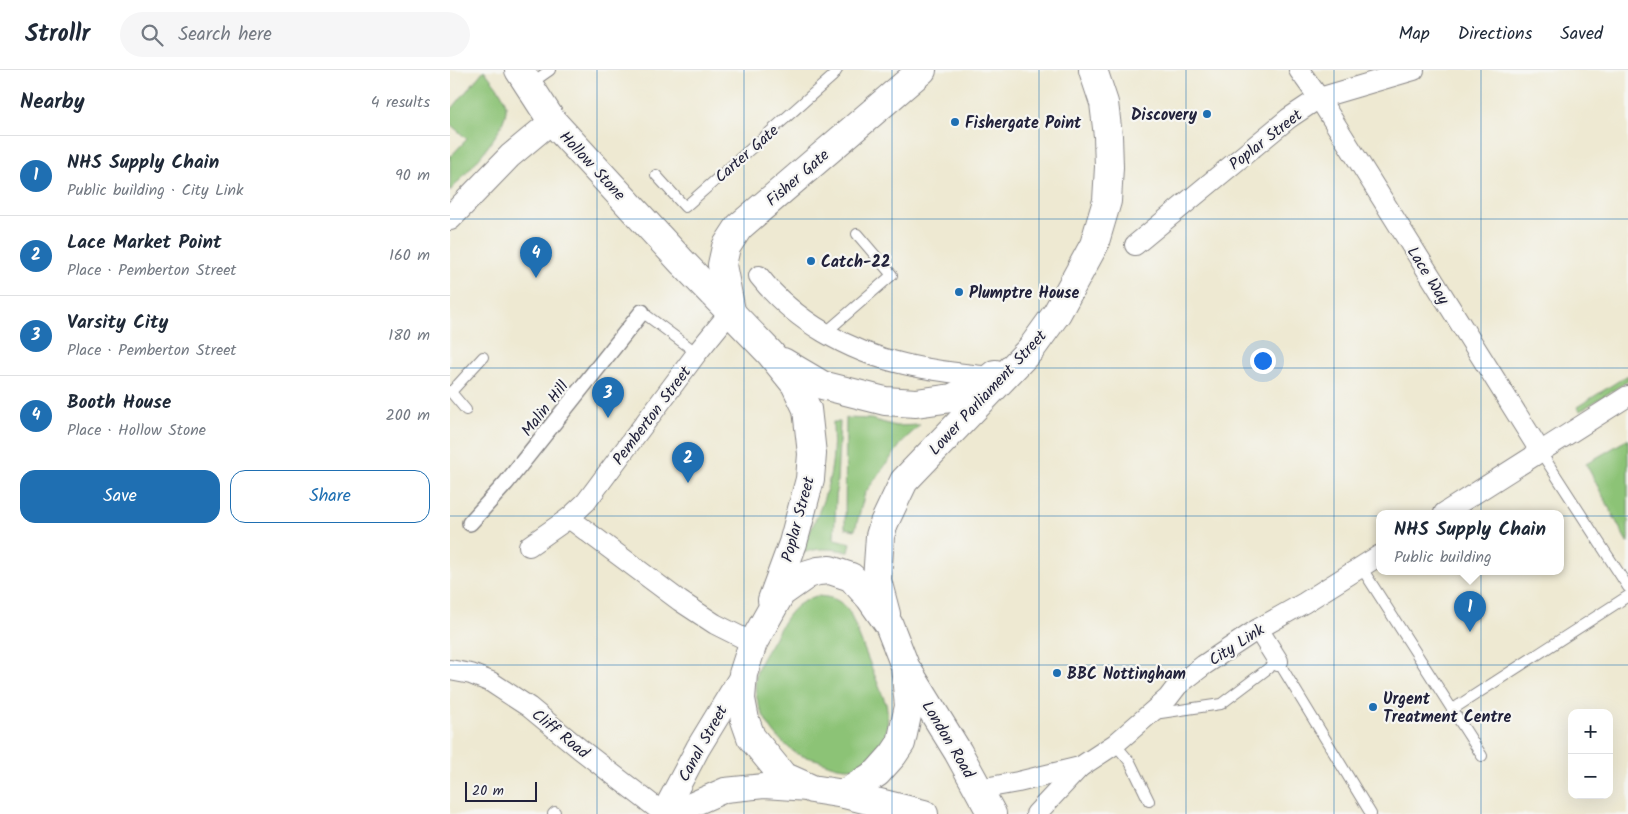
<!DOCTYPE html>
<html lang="en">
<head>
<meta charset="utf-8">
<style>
	body { margin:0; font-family:Kalam,sans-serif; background:#f6f6f7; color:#1f2937 }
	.controls { position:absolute; right:15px; bottom:15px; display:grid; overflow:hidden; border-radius:10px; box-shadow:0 5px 20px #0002 }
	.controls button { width:45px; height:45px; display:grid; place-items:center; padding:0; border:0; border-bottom:1px solid #e0e1e3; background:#fff; color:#1f2937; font:25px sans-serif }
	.scale { position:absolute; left:15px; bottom:12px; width:72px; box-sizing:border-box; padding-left:5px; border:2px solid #22223b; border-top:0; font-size:14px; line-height:18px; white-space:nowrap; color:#22223b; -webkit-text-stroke:4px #f6f6f2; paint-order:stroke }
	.you { position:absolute; left:812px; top:290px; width:18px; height:18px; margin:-12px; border:4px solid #fff; border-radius:50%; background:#1a73e8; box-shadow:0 0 0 8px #1a73e833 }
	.badge { display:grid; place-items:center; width:32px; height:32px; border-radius:50%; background:#1f6fb2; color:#fff; font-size:16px; font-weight:700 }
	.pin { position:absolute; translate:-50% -41px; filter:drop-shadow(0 1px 2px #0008) }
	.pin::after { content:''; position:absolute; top:26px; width:18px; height:15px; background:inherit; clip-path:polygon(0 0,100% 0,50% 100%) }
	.popup { position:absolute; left:926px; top:440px; width:188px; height:65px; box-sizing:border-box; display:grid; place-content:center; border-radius:10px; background:#fff; filter:drop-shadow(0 1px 4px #0005); font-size:16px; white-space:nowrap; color:#747a83 }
	.popup b { font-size:19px; color:#1f2937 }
	.popup::after { content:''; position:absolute; left:50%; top:100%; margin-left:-10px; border:10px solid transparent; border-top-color:#fff }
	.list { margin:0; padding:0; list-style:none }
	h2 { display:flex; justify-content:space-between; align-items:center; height:65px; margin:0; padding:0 20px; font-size:21px }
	h2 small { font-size:16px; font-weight:400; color:#747a83 }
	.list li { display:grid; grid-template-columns:32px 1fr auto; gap:15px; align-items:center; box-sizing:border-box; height:80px; padding:0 20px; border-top:1px solid #e0e1e3 }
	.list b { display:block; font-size:19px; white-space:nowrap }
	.list p { margin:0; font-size:16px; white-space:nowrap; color:#747a83 }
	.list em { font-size:16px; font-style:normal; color:#747a83 }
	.actions { display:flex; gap:10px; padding:15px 20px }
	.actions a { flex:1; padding:11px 0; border:1px solid #1f6fb2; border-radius:15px; text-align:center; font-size:18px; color:#1f6fb2 }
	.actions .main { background:#1f6fb2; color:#fff }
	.icon { flex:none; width:28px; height:28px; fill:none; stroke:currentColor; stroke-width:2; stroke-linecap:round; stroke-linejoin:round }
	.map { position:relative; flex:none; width:1178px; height:744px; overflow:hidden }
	header { display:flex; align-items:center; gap:30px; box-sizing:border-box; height:70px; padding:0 25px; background:#fff; border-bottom:1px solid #e0e1e3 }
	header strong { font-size:24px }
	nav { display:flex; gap:28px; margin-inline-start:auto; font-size:18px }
	.search { width:350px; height:45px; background:#f6f6f7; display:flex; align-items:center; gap:12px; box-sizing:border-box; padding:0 18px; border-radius:28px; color:#747a83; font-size:19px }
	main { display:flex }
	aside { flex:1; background:#fff }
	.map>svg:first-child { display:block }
	.green { fill:#8cc376; stroke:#577258 }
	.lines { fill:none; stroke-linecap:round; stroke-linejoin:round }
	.service-casing { stroke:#888686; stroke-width:12 }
	.pedestrian-casing { stroke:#888686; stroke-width:18 }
	.minor-casing { stroke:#888686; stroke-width:22 }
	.tertiary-casing { stroke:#888686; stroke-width:26 }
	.primary-casing { stroke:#888686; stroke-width:30 }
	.trunk-casing { stroke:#888686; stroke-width:30 }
	.service { stroke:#fff; stroke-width:10 }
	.pedestrian { stroke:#fff; stroke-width:15 }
	.minor { stroke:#fff; stroke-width:20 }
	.tertiary { stroke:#fff; stroke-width:24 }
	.primary { stroke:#fff; stroke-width:28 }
	.trunk { stroke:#fff; stroke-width:28 }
	.grid { fill:none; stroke:#1f6fb2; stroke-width:1; stroke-opacity:0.55 }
	.poi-dot { fill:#1f6fb2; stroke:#f6f6f2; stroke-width:2 }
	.labels { text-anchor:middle; stroke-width:4.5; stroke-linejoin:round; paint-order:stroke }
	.poi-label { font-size:16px; font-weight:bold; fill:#22223b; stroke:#f6f6f2; text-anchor:start }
	.street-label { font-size:16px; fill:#22223b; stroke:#f6f6f2 }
</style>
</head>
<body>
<header>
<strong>Strollr</strong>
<div class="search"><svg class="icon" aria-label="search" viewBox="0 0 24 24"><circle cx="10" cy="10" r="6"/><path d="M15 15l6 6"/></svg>Search here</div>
<nav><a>Map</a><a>Directions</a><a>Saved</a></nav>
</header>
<main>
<aside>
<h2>Nearby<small>4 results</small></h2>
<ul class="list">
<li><span class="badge">1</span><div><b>NHS Supply Chain</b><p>Public building · City Link</p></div><em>90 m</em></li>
<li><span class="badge">2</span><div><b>Lace Market Point</b><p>Place · Pemberton Street</p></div><em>160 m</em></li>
<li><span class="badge">3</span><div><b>Varsity City</b><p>Place · Pemberton Street</p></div><em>180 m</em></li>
<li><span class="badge">4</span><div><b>Booth House</b><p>Place · Hollow Stone</p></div><em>200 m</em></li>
</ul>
<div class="actions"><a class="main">Save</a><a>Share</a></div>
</aside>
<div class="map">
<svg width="1178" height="744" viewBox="0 0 1178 744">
	<rect width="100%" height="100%" fill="#f6f6f2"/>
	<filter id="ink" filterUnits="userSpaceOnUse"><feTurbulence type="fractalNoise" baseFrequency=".02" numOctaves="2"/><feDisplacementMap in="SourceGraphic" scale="10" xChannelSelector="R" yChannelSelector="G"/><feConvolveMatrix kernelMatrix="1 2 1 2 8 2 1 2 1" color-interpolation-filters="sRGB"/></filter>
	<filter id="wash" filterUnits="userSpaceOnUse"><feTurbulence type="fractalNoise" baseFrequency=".0096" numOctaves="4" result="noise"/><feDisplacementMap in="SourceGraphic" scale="20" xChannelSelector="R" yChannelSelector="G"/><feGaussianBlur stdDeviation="1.12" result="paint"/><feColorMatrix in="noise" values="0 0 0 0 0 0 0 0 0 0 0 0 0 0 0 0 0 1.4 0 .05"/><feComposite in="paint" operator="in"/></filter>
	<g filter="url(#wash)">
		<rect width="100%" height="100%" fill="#eee9d2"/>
		<g class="green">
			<path d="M 34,0 C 41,10 55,24 56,36 C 59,59 15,104 0,121 L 0,85 L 1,86 L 17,69 L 0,54 L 0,41 Z"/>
			<polygon points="1178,305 1178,311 1130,341 1127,337"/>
			<polygon points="396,348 421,349 446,356 470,355 454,370 415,423 405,460 395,458"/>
			<path d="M 383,352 L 390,352 L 384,469 L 401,473 L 399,482 C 380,478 366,477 348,485 C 365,454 381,419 383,383 C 384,372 383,362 383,352 Z"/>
			<polygon points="1178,369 1178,474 1136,394"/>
			<path d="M 366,526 C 383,527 390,529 400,543 L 436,634 C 442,661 432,699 397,698 C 387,698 377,694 368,690 C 360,688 349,686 343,681 C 321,665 301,633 306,605 C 308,594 315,584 321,574 C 334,552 339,535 366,526 Z"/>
		</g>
	</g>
	<g filter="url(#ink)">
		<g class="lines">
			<g class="service-casing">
				<g id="service">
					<polyline points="80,14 100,0"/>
					<polyline points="206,105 235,137 383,6 387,0"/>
					<polyline points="192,242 247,283"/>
					<polyline points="375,263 442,205 407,164"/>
					<polyline points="0,321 16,340"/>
					<polyline points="1,322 33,287"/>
					<polyline points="1090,381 1178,517"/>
					<polyline points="911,497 1032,686"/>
					<polyline points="1003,639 1178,526"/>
					<polyline points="704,644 771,634 828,591 921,744"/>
					<polyline points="665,674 680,692 699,731"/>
					<polyline points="103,744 105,742"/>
				</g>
			</g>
			<g class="pedestrian-casing">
				<polyline id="pedestrian" points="20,453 56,413 192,242"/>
			</g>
			<g class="minor-casing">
				<g id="minor">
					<polyline points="849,0 869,28 1090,381"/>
					<polyline points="685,175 839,48 869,28 964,0"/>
					<path d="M 309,206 C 343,250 399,282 454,294 C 483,301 512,304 541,307"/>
					<polyline points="994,443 1178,326"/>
					<polyline points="119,448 230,531 265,554 303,573"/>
					<polyline points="79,476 119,448 136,432 247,283 281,241"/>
					<polyline points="808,559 828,591"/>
					<polyline points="0,600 21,604 41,612 79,637 130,679 213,743"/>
					<polyline points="529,719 568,712 630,697"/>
					<polyline points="586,744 630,697 665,674 718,628 728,615 754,595 808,559 854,533 930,485"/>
				</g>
			</g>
			<g class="tertiary-casing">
				<g id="tertiary">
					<polyline points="0,148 60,86 102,51"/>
					<polyline points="213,744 248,678 293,604"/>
					<polyline points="226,744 232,739 275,720 314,716 358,719"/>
				</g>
			</g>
			<g class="primary-casing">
				<polyline id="primary" points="281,241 272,195 276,177 289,157 472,0"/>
			</g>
			<g class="trunk-casing">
				<g id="trunk">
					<polyline points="69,0 102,51 232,192 320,283 345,314 357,339 362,384 360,409 343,473 322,530"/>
					<polyline points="333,292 372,315 435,331 466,333 502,328 535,312 545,304"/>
					<polyline points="436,544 427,510 430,466 434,453 454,411 581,279 607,243 644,175 657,131 659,97 658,66 654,33 643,0"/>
					<polyline points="458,601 508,682 542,744"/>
					<polyline points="394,724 427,703 443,685 451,673 459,636 455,596 439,555 420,528 401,507 380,500 368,501 358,504 331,523 303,573 293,604 291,629 295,650 301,667 333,706 362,719 394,724 474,744"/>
				</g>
			</g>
			<use href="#service" class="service"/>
			<use href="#pedestrian" class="pedestrian"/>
			<use href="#minor" class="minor"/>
			<use href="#tertiary" class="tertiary"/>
			<use href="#primary" class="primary"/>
			<use href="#trunk" class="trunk"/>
		</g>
	</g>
	<path class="grid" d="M 147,0 L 147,744M 294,0 L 294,744M 442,0 L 442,744M 589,0 L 589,744M 736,0 L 736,744M 884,0 L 884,744M 1031,0 L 1031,744M 0,149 L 1178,149M 0,298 L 1178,298M 0,446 L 1178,446M 0,595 L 1178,595"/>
	<g class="poi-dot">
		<circle cx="757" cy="44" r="5"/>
		<circle cx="505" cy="52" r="5"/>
		<circle cx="361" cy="191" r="5"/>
		<circle cx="509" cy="222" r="5"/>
		<circle cx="607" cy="603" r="5"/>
		<circle cx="923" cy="637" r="5"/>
	</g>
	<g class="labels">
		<g class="poi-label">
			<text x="747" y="50" text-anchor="end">Discovery</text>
			<text x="515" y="58">Fishergate Point</text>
			<text x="371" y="197">Catch-22</text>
			<text x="519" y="228">Plumptre House</text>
			<text x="617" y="609">BBC Nottingham</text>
			<text x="933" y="634">Urgent<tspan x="933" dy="18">Treatment Centre</tspan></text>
		</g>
		<g class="street-label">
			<text transform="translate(815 69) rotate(-38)" y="6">Poplar Street</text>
			<text transform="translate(296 83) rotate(-41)" y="6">Carter Gate</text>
			<text transform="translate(143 95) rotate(47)" y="6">Hollow Stone</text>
			<text transform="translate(347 107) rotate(-41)" y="6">Fisher Gate</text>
			<text transform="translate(979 205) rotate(58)" y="6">Lace Way</text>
			<text transform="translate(537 322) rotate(-47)" y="6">Lower Parliament Street</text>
			<text transform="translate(94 338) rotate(-52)" y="6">Malin Hill</text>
			<text transform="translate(201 345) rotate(-53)" y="6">Pemberton Street</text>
			<text transform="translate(347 449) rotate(-75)" y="6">Poplar Street</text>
			<text transform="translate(786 574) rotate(-33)" y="6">City Link</text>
			<text transform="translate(111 663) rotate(39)" y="6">Cliff Road</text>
			<text transform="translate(499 669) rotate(59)" y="6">London Road</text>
			<text transform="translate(252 673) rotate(-61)" y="6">Canal Street</text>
		</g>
	</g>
</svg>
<div class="controls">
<button>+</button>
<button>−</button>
</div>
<div class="scale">20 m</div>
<div class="you"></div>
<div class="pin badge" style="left:1020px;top:562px">1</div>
<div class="popup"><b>NHS Supply Chain</b>Public building</div>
<div class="pin badge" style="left:238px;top:413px">2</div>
<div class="pin badge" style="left:158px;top:348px">3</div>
<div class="pin badge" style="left:86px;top:208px">4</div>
</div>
</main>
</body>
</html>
